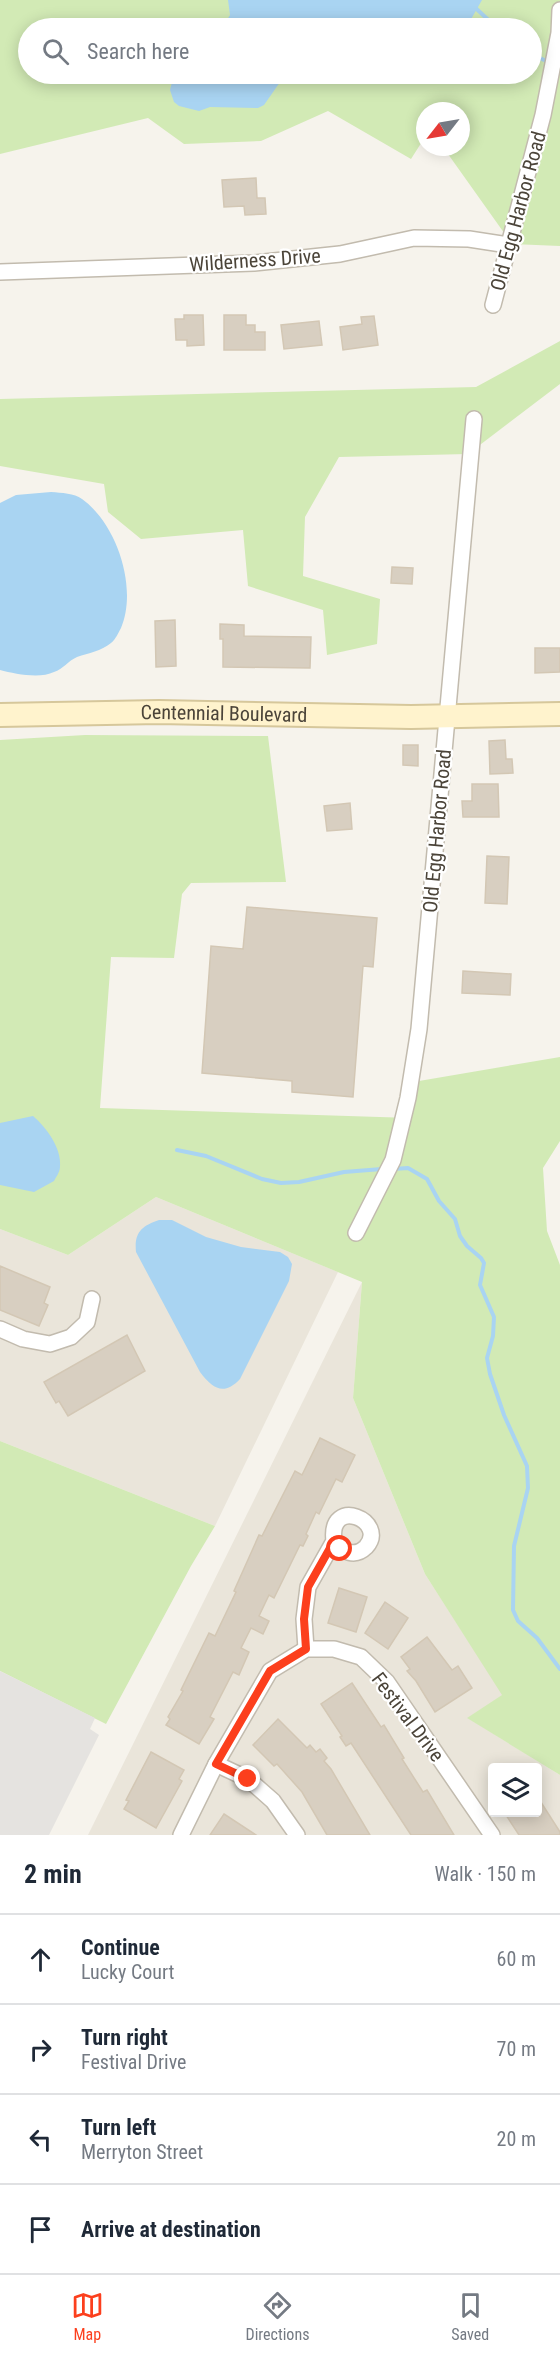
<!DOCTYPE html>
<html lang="en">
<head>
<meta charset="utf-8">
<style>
	body { margin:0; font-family:"Roboto Condensed",sans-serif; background:#f2f2f3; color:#1f2937 }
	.controls { position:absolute; right:18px; bottom:18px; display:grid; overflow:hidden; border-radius:6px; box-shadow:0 3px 15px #0003 }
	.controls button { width:54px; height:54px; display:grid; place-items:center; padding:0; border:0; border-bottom:2px solid #e0e1e3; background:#fff; color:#1f2937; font:30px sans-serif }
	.compass { position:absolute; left:416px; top:102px; width:54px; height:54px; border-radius:50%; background:#fff; box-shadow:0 3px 15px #0003; rotate:239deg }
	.stop { position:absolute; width:18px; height:18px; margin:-14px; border:4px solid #fc3f1d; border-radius:50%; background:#fff }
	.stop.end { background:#fc3f1d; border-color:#fff; box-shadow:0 2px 6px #0008 }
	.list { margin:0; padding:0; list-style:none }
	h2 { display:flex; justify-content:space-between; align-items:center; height:78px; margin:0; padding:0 24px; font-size:26px }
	h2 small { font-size:20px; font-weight:400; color:#747a83 }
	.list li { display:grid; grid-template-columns:39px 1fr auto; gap:18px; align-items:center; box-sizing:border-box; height:90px; padding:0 24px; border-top:2px solid #e0e1e3 }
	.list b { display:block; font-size:22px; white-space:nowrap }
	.list p { margin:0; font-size:20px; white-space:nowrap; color:#747a83 }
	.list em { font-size:20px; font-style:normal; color:#747a83 }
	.icon { flex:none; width:33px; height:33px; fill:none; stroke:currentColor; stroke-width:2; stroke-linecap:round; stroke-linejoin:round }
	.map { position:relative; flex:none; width:560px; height:1835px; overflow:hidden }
	.search { position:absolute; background:#fff; box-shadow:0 3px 15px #0003; left:18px; right:18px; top:18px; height:66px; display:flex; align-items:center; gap:15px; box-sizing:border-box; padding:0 21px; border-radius:33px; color:#747a83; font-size:22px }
	.sheet { height:438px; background:#fff }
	nav { display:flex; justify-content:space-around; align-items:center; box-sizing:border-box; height:84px; border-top:2px solid #e0e1e3; background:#fff; font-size:16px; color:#747a83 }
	nav a { display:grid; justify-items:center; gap:3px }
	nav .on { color:#fc3f1d }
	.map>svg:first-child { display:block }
	.residential { fill:#eae5da; fill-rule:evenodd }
	.green { fill:#d2eab5 }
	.parking { fill:#e5e3e0 }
	.water { fill:#a9d4f2 }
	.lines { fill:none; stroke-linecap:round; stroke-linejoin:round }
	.stream { stroke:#a9d4f2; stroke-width:4 }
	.building { fill:#d8cfc1; stroke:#d3c7b4; stroke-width:1.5 }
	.minor-casing { stroke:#c2bbae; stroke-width:18 }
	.secondary-casing { stroke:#d6c79b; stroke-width:26 }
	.minor { stroke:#fff; stroke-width:15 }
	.secondary { stroke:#fff3cd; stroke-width:22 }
	.route { stroke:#fc3f1d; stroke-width:8 }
	.labels { text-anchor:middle; stroke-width:4.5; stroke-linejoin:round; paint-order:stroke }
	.street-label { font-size:20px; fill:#4b4439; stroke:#fff }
</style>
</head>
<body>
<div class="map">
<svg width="560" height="1835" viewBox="0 0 560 1835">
	<rect width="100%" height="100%" fill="#f6f3ec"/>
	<g class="residential">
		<polygon points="156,1197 338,1272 215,1526 0,1441 0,1229 68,1255"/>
		<path d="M 362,1282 L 353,1398 L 425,1574 L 503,1695 L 468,1718 L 560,1775 L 560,1835 L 88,1835 ZM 492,1768 L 538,1768 L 538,1812 L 492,1812 Z"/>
	</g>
	<g class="green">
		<polygon points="0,0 229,0 231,22 223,28 28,28 28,74 532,74 532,28 460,28 479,0 560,0 560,246 512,244 443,147 461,147 461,111 425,111 425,137 411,159 328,111 261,141 184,144 148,118 0,154"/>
		<polygon points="560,341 560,384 468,454 339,457 305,517 303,576 380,599 377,644 327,655 323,610 248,586 243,530 141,539 108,512 104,484 0,466 0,399 476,387"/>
		<polygon points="85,735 268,736 286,882 191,883 182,894 174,958 111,957 100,1108 411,1118 419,1081 560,1057 560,1141 543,1168 547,1231 560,1265 560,1775 467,1718 502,1695 425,1574 353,1398 362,1282 156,1197 68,1255 0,1229 0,740"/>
		<polygon points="0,1441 215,1526 191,1566 106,1724 0,1671"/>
	</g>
	<polygon class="parking" points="0,1671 95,1718 90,1729 99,1735 49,1835 0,1835"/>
	<g class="water">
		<polygon points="228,0 482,0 466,28 222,28 230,15"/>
		<polygon points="174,74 318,74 303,78 285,75 264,105 258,108 210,107 199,111 179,106 174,102 170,90"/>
		<path d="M 51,492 C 62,493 74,493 82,499 C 117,524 138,588 121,628 C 118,633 116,639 111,643 C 101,651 89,653 77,657 C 68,661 63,669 54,672 C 40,679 15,674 0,670 L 0,503 L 16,495 Z"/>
		<path d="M 33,1116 C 46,1127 62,1148 60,1167 C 60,1172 56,1177 54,1181 L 34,1192 L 0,1185 L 0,1123 Z"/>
		<path d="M 159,1220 L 172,1220 L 206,1237 L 241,1247 L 280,1252 L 288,1257 L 292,1264 L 289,1281 L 240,1379 C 224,1396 213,1389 200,1372 L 136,1252 C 134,1232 142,1226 159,1220 Z"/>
	</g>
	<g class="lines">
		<g class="stream">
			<polyline points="467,0 497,28"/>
			<polyline points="532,54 548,62"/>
			<polyline points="177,1150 206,1156 262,1179 281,1183 299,1182 344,1172 382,1169"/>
			<polyline points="393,1169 408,1168 427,1179 439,1201 455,1219 460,1236 467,1246 481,1258 484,1263 480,1285 494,1317 493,1336 487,1358 490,1374 504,1415 527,1466 528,1488 514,1546 513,1610 518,1621 537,1638 560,1669"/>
		</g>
	</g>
	<g class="building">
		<polygon points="256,178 257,198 265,198 266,214 245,215 244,206 224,207 222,180"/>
		<polygon points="184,315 203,315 204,345 187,346 187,340 176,340 175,319 184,319"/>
		<polygon points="224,315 246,315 246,325 255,325 255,332 265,332 265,350 224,350"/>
		<polygon points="374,316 378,345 343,350 340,327 362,324 361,317"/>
		<polygon points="319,321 322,345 284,349 281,325"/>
		<polygon points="392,567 413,568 412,584 391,583"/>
		<polygon points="175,620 176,666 156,667 155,621"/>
		<polygon points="220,624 244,625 244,636 311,637 310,668 223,667 223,639 220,639"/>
		<polygon points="535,648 560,648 560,672 535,673"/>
		<polygon points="505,740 506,759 512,759 513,773 490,774 489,741"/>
		<polygon points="403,745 418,745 418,766 403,765"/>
		<polygon points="472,784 498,784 499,817 463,817 462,801 472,801"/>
		<polygon points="350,803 352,829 327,831 324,806"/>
		<polygon points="487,856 509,857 507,904 485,903"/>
		<polygon points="247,907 377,918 373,967 363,966 353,1097 292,1092 292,1081 202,1073 211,946 243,949"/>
		<polygon points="463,971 511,974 510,995 462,993"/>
		<polygon points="0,1266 50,1287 44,1303 48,1305 39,1326 0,1310"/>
		<polygon points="127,1335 145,1371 68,1416 59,1401 56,1403 44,1382"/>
		<polygon points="320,1438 355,1455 342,1482 336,1479 319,1514 316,1512 306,1534 308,1536 303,1546 300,1545 274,1598 269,1595 259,1616 269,1621 263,1634 251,1628 241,1648 249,1652 239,1675 233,1672 210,1717 214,1719 199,1744 166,1725 170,1719 168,1717 183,1691 181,1690 209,1633 215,1636 236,1592 234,1591 259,1535 262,1536 295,1471 302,1475"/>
		<polygon points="339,1588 367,1597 356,1632 328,1623"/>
		<polygon points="385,1602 408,1618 388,1649 365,1633"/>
		<polygon points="427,1637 452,1670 458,1666 472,1688 435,1712 416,1681 407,1671 410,1669 401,1657"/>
		<polygon points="352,1683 381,1727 384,1725 404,1758 402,1759 423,1792 427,1790 454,1835 411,1835 351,1743 346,1746 340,1737 342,1736 321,1704"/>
		<polygon points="278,1719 307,1748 310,1745 316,1752 320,1749 327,1758 324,1761 331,1769 370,1835 327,1835 302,1792 277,1764 274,1766 253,1745"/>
		<polygon points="151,1752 184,1770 179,1779 182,1781 156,1828 124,1809 129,1801 126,1800"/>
		<polygon points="537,1796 560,1832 560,1835 519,1835 504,1812 537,1812"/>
		<polygon points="224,1814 256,1835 210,1835"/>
	</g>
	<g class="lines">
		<g class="minor-casing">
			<g id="minor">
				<polyline points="0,272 254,263 340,254 414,238 469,239 508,245"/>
				<polyline points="493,305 543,115 559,33 560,10"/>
				<polyline points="356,1233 393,1160 408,1098 419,1029 474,419"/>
				<polyline points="0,1329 23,1339 50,1344 71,1337 87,1322 92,1299"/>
				<path d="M 306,1649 L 304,1619 L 308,1587 L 334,1541 C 342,1552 355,1558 366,1547 C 389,1521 328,1495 334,1541"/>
				<polyline points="216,1764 248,1779 273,1801 297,1835"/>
				<polyline points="181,1835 216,1764 270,1671 306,1649 334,1649 361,1657 387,1682 492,1835"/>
			</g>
		</g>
		<g class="secondary-casing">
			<g id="secondary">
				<path id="s1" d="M 0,715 L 159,712 L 411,717 L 560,714"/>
			</g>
		</g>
		<use href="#minor" class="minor"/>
		<use href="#secondary" class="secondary"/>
	</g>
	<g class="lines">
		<polyline class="route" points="248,1779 216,1764 270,1671 306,1649 304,1619 308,1587 334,1541 340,1549"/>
	</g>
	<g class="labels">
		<g class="street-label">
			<text transform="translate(518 211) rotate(-75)" y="7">Old Egg Harbor Road</text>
			<text transform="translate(255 260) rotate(-4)" y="7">Wilderness Drive</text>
			<text dy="7" stroke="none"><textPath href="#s1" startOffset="224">Centennial Boulevard</textPath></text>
			<text transform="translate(437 831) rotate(-85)" y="7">Old Egg Harbor Road</text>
			<text transform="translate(408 1717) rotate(53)" y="7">Festival Drive</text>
		</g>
	</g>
</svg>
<div class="controls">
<button><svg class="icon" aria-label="layers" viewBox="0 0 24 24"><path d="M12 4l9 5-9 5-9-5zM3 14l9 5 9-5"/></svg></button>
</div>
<svg class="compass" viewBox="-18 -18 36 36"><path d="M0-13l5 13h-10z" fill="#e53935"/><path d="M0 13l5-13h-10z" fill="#747a83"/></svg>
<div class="stop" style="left:340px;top:1549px"></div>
<div class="stop end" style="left:248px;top:1779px"></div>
<div class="search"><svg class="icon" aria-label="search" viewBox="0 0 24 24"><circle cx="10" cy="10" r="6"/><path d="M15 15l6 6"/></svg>Search here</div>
</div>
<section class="sheet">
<h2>2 min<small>Walk · 150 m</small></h2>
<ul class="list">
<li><svg class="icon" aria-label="ahead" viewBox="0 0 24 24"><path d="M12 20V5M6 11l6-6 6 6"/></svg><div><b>Continue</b><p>Lucky Court</p></div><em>60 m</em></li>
<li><svg class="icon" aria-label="right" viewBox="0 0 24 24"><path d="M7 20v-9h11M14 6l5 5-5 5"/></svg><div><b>Turn right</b><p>Festival Drive</p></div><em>70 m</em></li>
<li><svg class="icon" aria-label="left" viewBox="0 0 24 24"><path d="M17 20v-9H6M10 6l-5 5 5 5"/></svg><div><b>Turn left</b><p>Merryton Street</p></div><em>20 m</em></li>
<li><svg class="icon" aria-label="arrive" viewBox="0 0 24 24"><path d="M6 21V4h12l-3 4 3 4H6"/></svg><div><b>Arrive at destination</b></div></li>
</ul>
</section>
<nav>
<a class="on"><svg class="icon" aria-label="map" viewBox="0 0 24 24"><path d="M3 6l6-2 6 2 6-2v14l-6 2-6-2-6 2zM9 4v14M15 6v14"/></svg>Map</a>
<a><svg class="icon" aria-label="directions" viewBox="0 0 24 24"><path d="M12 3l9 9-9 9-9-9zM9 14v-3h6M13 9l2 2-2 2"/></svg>Directions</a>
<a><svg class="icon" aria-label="saved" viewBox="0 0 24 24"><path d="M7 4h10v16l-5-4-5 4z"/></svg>Saved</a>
</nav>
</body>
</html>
